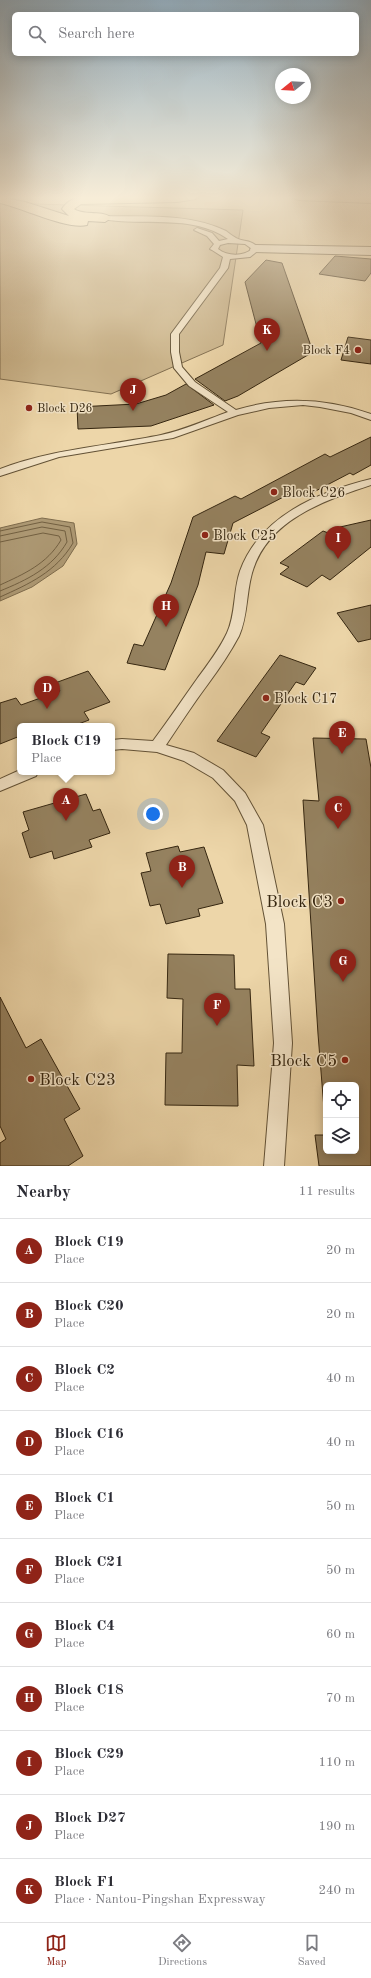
<!DOCTYPE html>
<html lang="en">
<head>
<meta charset="utf-8">
<style>
	body { margin:0; font-family:"Old Standard TT",serif; background:#f7f7f7; color:#2b2b33 }
	.controls { position:absolute; right:12px; bottom:12px; display:grid; overflow:hidden; border-radius:6px; box-shadow:0 2px 10px #0003 }
	.controls button { width:36px; height:36px; display:grid; place-items:center; padding:0; border:0; border-bottom:1px solid #e1e1e2; background:#fff; color:#2b2b33; font:20px sans-serif }
	.compass { position:absolute; left:275px; top:68px; width:36px; height:36px; border-radius:50%; background:#fff; box-shadow:0 2px 10px #0003; rotate:252deg }
	.you { position:absolute; left:153px; top:814px; width:14px; height:14px; margin:-10px; border:3px solid #fff; border-radius:50%; background:#1a73e8; box-shadow:0 0 0 6px #1a73e833 }
	.badge { display:grid; place-items:center; width:26px; height:26px; border-radius:50%; background:#8f2418; color:#fff; font-size:13px; font-weight:700 }
	.pin { position:absolute; translate:-50% -33px; filter:drop-shadow(0 1px 2px #0008) }
	.pin::after { content:''; position:absolute; top:21px; width:14px; height:12px; background:inherit; clip-path:polygon(0 0,100% 0,50% 100%) }
	.popup { position:absolute; left:17px; top:723px; width:98px; height:52px; box-sizing:border-box; display:grid; place-content:center; border-radius:6px; background:#fff; filter:drop-shadow(0 1px 3px #0005); font-size:13px; white-space:nowrap; color:#7c7c81 }
	.popup b { font-size:15px; color:#2b2b33 }
	.popup::after { content:''; position:absolute; left:50%; top:100%; margin-left:-8px; border:8px solid transparent; border-top-color:#fff }
	.list { margin:0; padding:0; list-style:none }
	h2 { display:flex; justify-content:space-between; align-items:center; height:52px; margin:0; padding:0 16px; font-size:17px }
	h2 small { font-size:13px; font-weight:400; color:#7c7c81 }
	.list li { display:grid; grid-template-columns:26px 1fr auto; gap:12px; align-items:center; box-sizing:border-box; height:64px; padding:0 16px; border-top:1px solid #e1e1e2 }
	.list b { display:block; font-size:15px; white-space:nowrap }
	.list p { margin:0; font-size:13px; white-space:nowrap; color:#7c7c81 }
	.list em { font-size:13px; font-style:normal; color:#7c7c81 }
	.icon { flex:none; width:22px; height:22px; fill:none; stroke:currentColor; stroke-width:2; stroke-linecap:round; stroke-linejoin:round }
	.map { position:relative; flex:none; width:371px; height:1166px; overflow:hidden }
	.search { position:absolute; background:#fff; box-shadow:0 2px 10px #0003; left:12px; right:12px; top:12px; height:44px; display:flex; align-items:center; gap:10px; box-sizing:border-box; padding:0 14px; border-radius:6px; color:#7c7c81; font-size:15px }
	.sheet { height:756px; background:#fff }
	nav { display:flex; justify-content:space-around; align-items:center; box-sizing:border-box; height:56px; border-top:1px solid #e1e1e2; background:#fff; font-size:11px; color:#7c7c81 }
	nav a { display:grid; justify-items:center; gap:2px }
	nav .on { color:#8f2418 }
	.map>svg:first-child { display:block }
	.green { fill:#ceb88f; stroke:#826f50 }
	.water { fill:#ae9a75; stroke:#7e6c4d }
	.lines { fill:none; stroke-linecap:round; stroke-linejoin:round }
	.shore { stroke:#726042; stroke-width:1 }
	.building { fill:#958260; stroke:#352610 }
	.service-casing { stroke:#635236; stroke-width:2 }
	.minor-casing { stroke:#635236; stroke-width:2 }
	.trunk-casing { stroke:#352610; stroke-width:2 }
	.motorway-casing { stroke:#352610; stroke-width:2 }
	.service { fill:#f3e4c7; fill-rule:evenodd }
	.minor { fill:#f3e4c7; fill-rule:evenodd }
	.trunk { fill:#edd6a9; fill-rule:evenodd }
	.motorway { fill:#edd6a9; fill-rule:evenodd }
	.poi-dot { fill:#8f2418; stroke:#f3e4c7; stroke-width:1.5 }
	.labels { text-anchor:middle; stroke-width:3; stroke-linejoin:round; paint-order:stroke }
	.far-poi-label { font-size:12px; fill:#352610; stroke:#f3e4c7; text-anchor:end }
	.poi-label { font-size:14px; fill:#352610; stroke:#f3e4c7; text-anchor:start }
	.near-poi-label { font-size:17px; fill:#352610; stroke:#f3e4c7; text-anchor:end }
</style>
</head>
<body>
<div class="map">
<svg width="371" height="1166" viewBox="0 0 371 1166">
	<rect width="100%" height="100%" fill="#edd6a9"/>
	<filter id="stains"><feTurbulence type="fractalNoise" baseFrequency=".005" numOctaves="4"/><feColorMatrix values="0 0 0 0 .2 0 0 0 0 .09 0 0 0 0 .02 0 0 0 .5 -.17"/></filter>
	<radialGradient id="worn" r=".72"><stop offset=".6" stop-color="#630" stop-opacity="0"/><stop offset="1" stop-color="#630" stop-opacity=".3"/></radialGradient>
	<polygon class="green" points="0,203 243,210 223,345 111,394 0,379"/>
	<polygon class="water" points="42,518 74,523 77,544 63,566 32,587 0,601 0,528"/>
	<g class="lines">
		<g class="shore">
			<path d="M 0,531 L 42,522 L 70,527 L 73,543 C 56,572 29,584 0,597"/>
			<path d="M 0,536 L 42,527 L 65,531 L 67,542 C 52,568 27,580 0,591"/>
			<path d="M 0,542 L 43,533 L 59,536 L 61,540 C 47,564 24,574 0,585"/>
		</g>
	</g>
	<g class="building">
		<polygon points="335,256 371,259 371,273 365,281 319,274"/>
		<polygon points="266,260 282,263 313,352 238,396 225,401 195,379 261,343 245,282"/>
		<polygon points="348,337 371,340 371,364 341,360"/>
		<polygon points="186,384 214,405 151,426 78,429 77,407 136,404 166,395"/>
		<polygon points="371,437 371,465 353,475 350,473 308,495 299,489 233,523 224,554 206,552 198,585 165,670 127,663 134,644 143,646 171,583 193,517 235,496 241,499 325,454 330,457"/>
		<polygon points="371,520 371,547 330,580 322,575 307,587 280,574 289,567 280,563 323,531 331,534 340,527"/>
		<polygon points="371,605 371,639 358,642 337,613"/>
		<polygon points="280,655 316,668 304,685 296,682 261,733 270,737 256,757 217,741"/>
		<polygon points="88,671 110,702 84,712 89,720 73,726 20,726 20,736 0,744 0,703 16,698 21,705 60,691 55,683"/>
		<polygon points="313,738 366,739 371,768 371,1166 319,1166 315,1135 326,1135 326,1151 356,1151 356,1085 326,1085 326,1134 318,1034 303,800 319,801"/>
		<polygon points="86,794 93,811 100,809 110,833 89,840 92,847 54,859 52,851 30,858 22,833 29,830 23,812"/>
		<polygon points="178,846 180,852 204,847 223,903 198,909 200,916 166,924 160,904 150,906 141,873 151,871 146,853"/>
		<polygon points="168,954 234,955 235,989 250,989 254,1066 237,1065 238,1106 165,1105 166,1053 182,1053 183,999 167,998"/>
		<polygon points="0,997 26,1048 41,1039 80,1109 64,1119 83,1156 68,1166 0,1166 0,1143 6,1139 0,1126"/>
	</g>
	<g class="lines">
		<g class="service-casing">
			<g id="service">
				<path d="M 105,216 C 143,217 190,213 226,231 C 229,233 232,236 236,238 C 245,243 249,238 260,249 L 250,257 L 230,259 L 228,268 L 179,334 L 179,352 L 182,367 L 195,382 L 236,410 C 282,396 326,398 371,414 L 371,420 L 351,413 L 320,407 L 303,405 L 269,408 L 238,415 L 173,438 L 59,457 L 0,476 L 0,469 C 52,449 107,446 161,435 C 184,430 206,420 228,412 L 189,386 L 174,368 L 171,352 L 171,334 L 220,268 L 223,257 L 212,250 L 210,249 L 214,244 L 207,236 L 194,230 L 197,228 L 212,233 L 219,241 L 228,239 C 191,213 143,227 103,219 L 102,218 ZM 228,243 L 245,244 L 252,249 C 243,257 227,256 218,249 L 220,245 Z"/>
				<path d="M 371,479 L 371,485 C 323,501 267,520 252,573 C 246,594 248,616 239,636 C 230,653 219,669 208,684 C 193,704 180,724 166,745 L 194,753 L 223,770 L 245,793 L 263,825 L 284,924 L 292,1043 L 284,1166 L 264,1166 L 274,1043 L 266,924 L 247,825 L 235,801 L 213,778 L 184,761 L 157,752 L 122,749 L 112,750 L 112,740 L 122,739 L 153,741 C 168,721 182,700 197,679 C 208,664 219,650 227,633 C 236,614 233,591 240,571 C 260,516 318,492 371,479 Z"/>
				<polygon points="20,770 20,772 38,772 36,776 0,791 0,779"/>
			</g>
		</g>
		<g class="minor-casing">
			<polygon id="minor" points="256,245 371,247 371,255 251,252 250,249"/>
		</g>
		<g class="trunk-casing">
			<polygon id="trunk" points="292,197 371,197 371,203 298,200"/>
		</g>
		<g class="motorway-casing">
			<path id="motorway" d="M 0,197 L 25,202 L 69,216 L 62,209 C 67,201 73,199 82,197 L 198,197 L 196,199 L 177,202 L 81,204 L 74,209 C 84,216 105,210 111,218 L 105,222 L 88,221 L 87,225 C 67,230 23,208 0,203 Z"/>
		</g>
		<use href="#service" class="service"/>
		<use href="#minor" class="minor"/>
		<use href="#trunk" class="trunk"/>
		<use href="#motorway" class="motorway"/>
	</g>
	<linearGradient id="sky" x2="0" y2="1"><stop stop-color="#91aaba"/><stop offset="0.55" stop-color="#f7edd8"/><stop offset="1" stop-color="#f7edd8" stop-opacity="0"/></linearGradient>
	<rect width="371" height="360" fill="url(#sky)"/>
	<g class="poi-dot">
		<circle cx="358" cy="350" r="4"/>
		<circle cx="29" cy="408" r="4"/>
		<circle cx="274" cy="492" r="4"/>
		<circle cx="205" cy="535" r="4"/>
		<circle cx="266" cy="698" r="4"/>
		<circle cx="341" cy="901" r="4"/>
		<circle cx="345" cy="1060" r="4"/>
		<circle cx="31" cy="1079" r="4"/>
	</g>
	<g class="labels">
		<g class="far-poi-label">
			<text x="350" y="354">Block F4</text>
			<text x="37" y="412" text-anchor="start">Block D26</text>
		</g>
		<g class="poi-label">
			<text x="282" y="497">Block C26</text>
			<text x="213" y="540">Block C25</text>
			<text x="274" y="703">Block C17</text>
		</g>
		<g class="near-poi-label">
			<text x="333" y="907">Block C3</text>
			<text x="337" y="1066">Block C5</text>
			<text x="39" y="1085" text-anchor="start">Block C23</text>
		</g>
	</g>
	<rect width="100%" height="100%" filter="url(#stains)"/>
	<rect width="100%" height="100%" fill="url(#worn)"/>
</svg>
<div class="controls">
<button><svg class="icon" aria-label="locate" viewBox="0 0 24 24"><circle cx="12" cy="12" r="6"/><path d="M12 2v4M12 18v4M2 12h4M18 12h4"/></svg></button>
<button><svg class="icon" aria-label="layers" viewBox="0 0 24 24"><path d="M12 4l9 5-9 5-9-5zM3 14l9 5 9-5"/></svg></button>
</div>
<svg class="compass" viewBox="-18 -18 36 36"><path d="M0-13l5 13h-10z" fill="#e53935"/><path d="M0 13l5-13h-10z" fill="#7c7c81"/></svg>
<div class="you"></div>
<div class="pin badge" style="left:66px;top:821px">A</div>
<div class="popup"><b>Block C19</b>Place</div>
<div class="pin badge" style="left:182px;top:888px">B</div>
<div class="pin badge" style="left:338px;top:829px">C</div>
<div class="pin badge" style="left:47px;top:709px">D</div>
<div class="pin badge" style="left:342px;top:754px">E</div>
<div class="pin badge" style="left:217px;top:1026px">F</div>
<div class="pin badge" style="left:343px;top:982px">G</div>
<div class="pin badge" style="left:166px;top:627px">H</div>
<div class="pin badge" style="left:338px;top:559px">I</div>
<div class="pin badge" style="left:133px;top:411px">J</div>
<div class="pin badge" style="left:267px;top:351px">K</div>
<div class="search"><svg class="icon" aria-label="search" viewBox="0 0 24 24"><circle cx="10" cy="10" r="6"/><path d="M15 15l6 6"/></svg>Search here</div>
</div>
<section class="sheet">
<h2>Nearby<small>11 results</small></h2>
<ul class="list">
<li><span class="badge">A</span><div><b>Block C19</b><p>Place</p></div><em>20 m</em></li>
<li><span class="badge">B</span><div><b>Block C20</b><p>Place</p></div><em>20 m</em></li>
<li><span class="badge">C</span><div><b>Block C2</b><p>Place</p></div><em>40 m</em></li>
<li><span class="badge">D</span><div><b>Block C16</b><p>Place</p></div><em>40 m</em></li>
<li><span class="badge">E</span><div><b>Block C1</b><p>Place</p></div><em>50 m</em></li>
<li><span class="badge">F</span><div><b>Block C21</b><p>Place</p></div><em>50 m</em></li>
<li><span class="badge">G</span><div><b>Block C4</b><p>Place</p></div><em>60 m</em></li>
<li><span class="badge">H</span><div><b>Block C18</b><p>Place</p></div><em>70 m</em></li>
<li><span class="badge">I</span><div><b>Block C29</b><p>Place</p></div><em>110 m</em></li>
<li><span class="badge">J</span><div><b>Block D27</b><p>Place</p></div><em>190 m</em></li>
<li><span class="badge">K</span><div><b>Block F1</b><p>Place · Nantou-Pingshan Expressway</p></div><em>240 m</em></li>
</ul>
</section>
<nav>
<a class="on"><svg class="icon" aria-label="map" viewBox="0 0 24 24"><path d="M3 6l6-2 6 2 6-2v14l-6 2-6-2-6 2zM9 4v14M15 6v14"/></svg>Map</a>
<a><svg class="icon" aria-label="directions" viewBox="0 0 24 24"><path d="M12 3l9 9-9 9-9-9zM9 14v-3h6M13 9l2 2-2 2"/></svg>Directions</a>
<a><svg class="icon" aria-label="saved" viewBox="0 0 24 24"><path d="M7 4h10v16l-5-4-5 4z"/></svg>Saved</a>
</nav>
</body>
</html>
